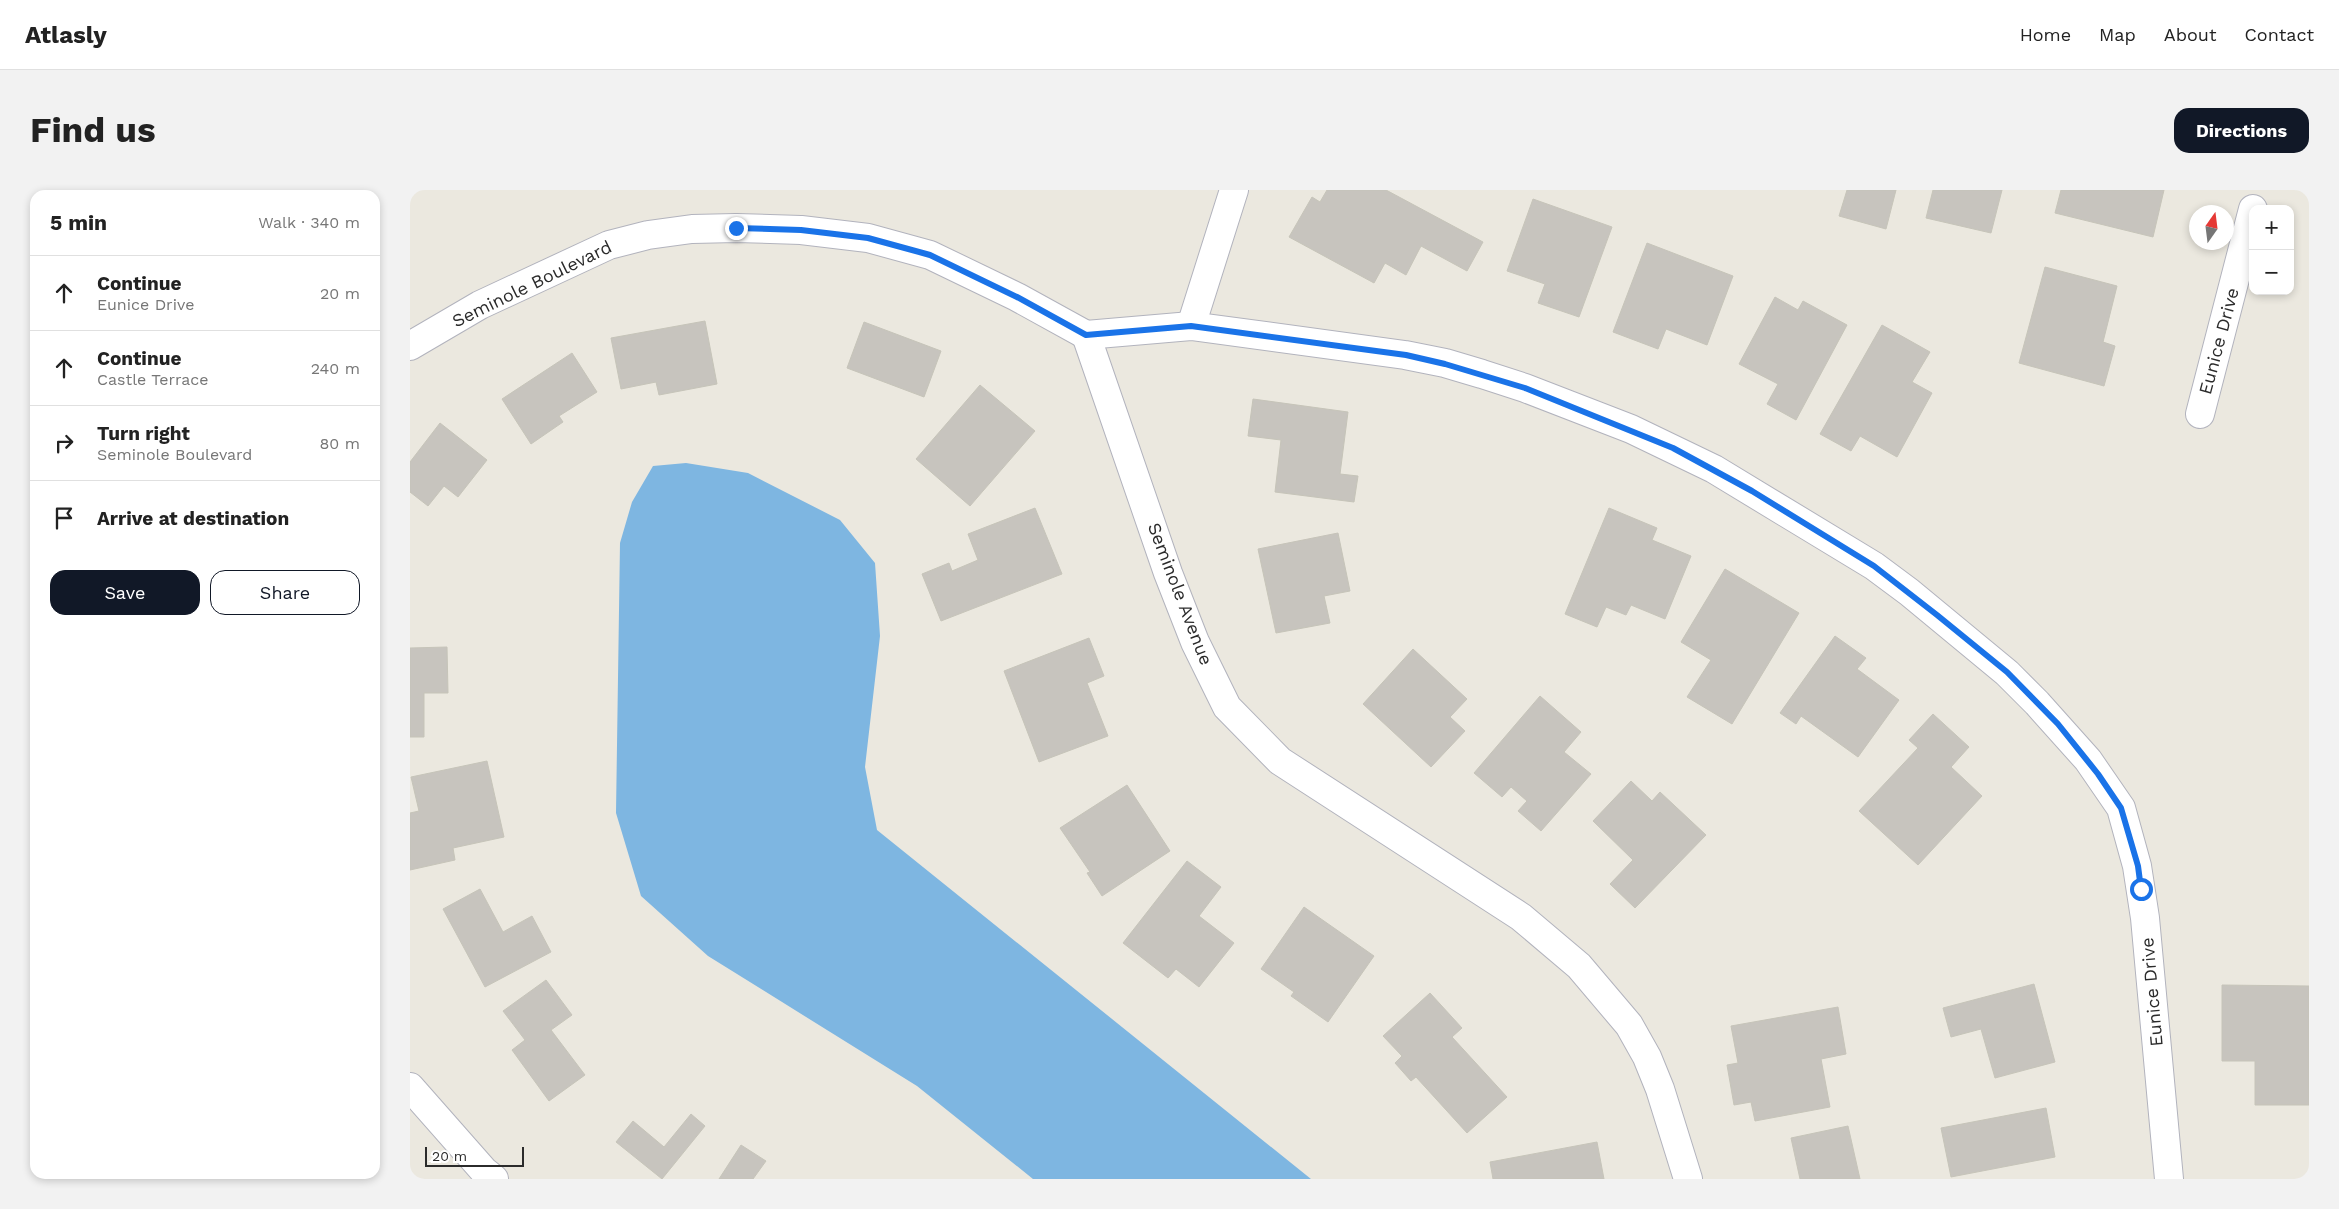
<!DOCTYPE html>
<html lang="en">
<head>
<meta charset="utf-8">
<style>
	body { margin:0; font-family:"Work Sans",sans-serif; background:#f2f2f2; color:#222 }
	.controls { position:absolute; right:15px; top:15px; display:grid; overflow:hidden; border-radius:10px; box-shadow:0 2px 8px #0003 }
	.controls button { width:45px; height:45px; display:grid; place-items:center; padding:0; border:0; border-bottom:1px solid #e0e0e0; background:#fff; color:#222; font:25px sans-serif }
	.compass { position:absolute; left:1779px; top:15px; width:45px; height:45px; border-radius:50%; background:#fff; box-shadow:0 2px 8px #0003; rotate:14deg }
	.scale { position:absolute; left:15px; bottom:12px; width:99px; box-sizing:border-box; padding-left:5px; border:2px solid #2b2b2b; border-top:0; font-size:14px; line-height:18px; white-space:nowrap; color:#2b2b2b; -webkit-text-stroke:4px #fff; paint-order:stroke }
	.stop { position:absolute; width:15px; height:15px; margin:-11px; border:4px solid #1a73e8; border-radius:50%; background:#fff }
	.stop.end { background:#1a73e8; border-color:#fff; box-shadow:0 1px 5px #0008 }
	.list { margin:0; padding:0; list-style:none }
	h2 { display:flex; justify-content:space-between; align-items:center; height:65px; margin:0; padding:0 20px; font-size:21px }
	h2 small { font-size:16px; font-weight:400; color:#767676 }
	.list li { display:grid; grid-template-columns:32px 1fr auto; gap:15px; align-items:center; box-sizing:border-box; height:75px; padding:0 20px; border-top:1px solid #e0e0e0 }
	.list b { display:block; font-size:19px; white-space:nowrap }
	.list p { margin:0; font-size:16px; white-space:nowrap; color:#767676 }
	.list em { font-size:16px; font-style:normal; color:#767676 }
	.actions { display:flex; gap:10px; padding:15px 20px }
	.actions a { flex:1; padding:11px 0; border:1px solid #111827; border-radius:15px; text-align:center; font-size:18px; color:#111827 }
	.actions .main { background:#111827; color:#fff }
	.icon { flex:none; width:28px; height:28px; fill:none; stroke:currentColor; stroke-width:2; stroke-linecap:round; stroke-linejoin:round }
	.map { position:relative; flex:none; width:1899px; height:989px; overflow:hidden; border-radius:15px }
	header { display:flex; align-items:center; gap:30px; box-sizing:border-box; height:70px; padding:0 25px; background:#fff; border-bottom:1px solid #e0e0e0 }
	header strong { font-size:24px }
	nav { display:flex; gap:28px; margin-inline-start:auto; font-size:18px }
	.intro { display:flex; align-items:center; justify-content:space-between; box-sizing:border-box; height:120px; padding:0 30px }
	h1 { margin:0; font-size:35px }
	.button { padding:12px 22px; border-radius:15px; background:#111827; color:#fff; font-size:18px; font-weight:700 }
	main { display:flex; gap:30px; padding:0 30px }
	aside { flex:1; background:#fff; border-radius:15px; box-shadow:0 2px 8px #0003 }
	.map>svg:first-child { display:block }
	.water { fill:#7eb6e1 }
	.building { fill:#c7c4be; stroke:#c6c4b9 }
	.lines { fill:none; stroke-linecap:round; stroke-linejoin:round }
	.street-casing { stroke:#b2b3bd; stroke-width:30 }
	.secondary-casing { stroke:#b2b3bd; stroke-width:30 }
	.street { stroke:#fff; stroke-width:28 }
	.secondary { stroke:#fff; stroke-width:28 }
	.route { stroke:#1a73e8; stroke-width:6 }
	.labels { text-anchor:middle; stroke-width:4; stroke-linejoin:round; paint-order:stroke }
	.street-label { font-size:18px; fill:#2b2b2b; stroke:#fff }
</style>
</head>
<body>
<header>
<strong>Atlasly</strong>
<nav><a>Home</a><a>Map</a><a>About</a><a>Contact</a></nav>
</header>
<div class="intro"><h1>Find us</h1><a class="button">Directions</a></div>
<main>
<aside>
<h2>5 min<small>Walk · 340 m</small></h2>
<ul class="list">
<li><svg class="icon" aria-label="ahead" viewBox="0 0 24 24"><path d="M12 20V5M6 11l6-6 6 6"/></svg><div><b>Continue</b><p>Eunice Drive</p></div><em>20 m</em></li>
<li><svg class="icon" aria-label="ahead" viewBox="0 0 24 24"><path d="M12 20V5M6 11l6-6 6 6"/></svg><div><b>Continue</b><p>Castle Terrace</p></div><em>240 m</em></li>
<li><svg class="icon" aria-label="right" viewBox="0 0 24 24"><path d="M7 20v-9h11M14 6l5 5-5 5"/></svg><div><b>Turn right</b><p>Seminole Boulevard</p></div><em>80 m</em></li>
<li><svg class="icon" aria-label="arrive" viewBox="0 0 24 24"><path d="M6 21V4h12l-3 4 3 4H6"/></svg><div><b>Arrive at destination</b></div></li>
</ul>
<div class="actions"><a class="main">Save</a><a>Share</a></div>
</aside>
<div class="map">
<svg width="1899" height="989" viewBox="0 0 1899 989">
	<rect width="100%" height="100%" fill="#ebe8df"/>
	<polygon class="water" points="276,273 338,283 430,330 465,373 470,446 455,577 467,640 901,989 623,989 507,896 298,766 231,706 206,623 210,353 222,312 243,276"/>
	<g class="building">
		<polygon points="917,0 976,0 1073,52 1057,81 1011,56 996,85 975,73 964,93 879,47 902,7 910,12"/>
		<polygon points="1437,0 1486,0 1476,39 1429,26"/>
		<polygon points="1523,0 1592,0 1581,43 1516,28"/>
		<polygon points="1651,0 1754,0 1743,47 1645,23"/>
		<polygon points="1123,9 1202,37 1169,127 1128,113 1135,94 1097,81"/>
		<polygon points="1237,53 1323,86 1297,155 1256,139 1248,159 1203,142"/>
		<polygon points="1635,77 1707,96 1693,152 1705,156 1694,196 1609,173"/>
		<polygon points="1365,107 1388,120 1393,111 1437,135 1386,230 1357,214 1368,194 1329,174"/>
		<polygon points="295,131 307,194 249,205 246,192 211,199 201,148"/>
		<polygon points="454,132 531,161 514,207 437,178"/>
		<polygon points="1472,135 1520,162 1502,192 1522,203 1487,267 1450,246 1441,261 1410,244"/>
		<polygon points="162,163 187,202 149,226 153,232 121,254 92,209"/>
		<polygon points="570,195 625,241 560,316 506,269"/>
		<polygon points="843,209 938,222 930,284 948,286 944,312 865,302 871,250 838,246"/>
		<polygon points="30,233 77,270 48,307 34,296 18,316 0,302 0,272"/>
		<polygon points="625,318 652,384 531,431 512,384 539,373 542,381 568,370 558,344"/>
		<polygon points="1199,318 1247,338 1242,350 1281,366 1255,429 1221,415 1216,425 1196,417 1187,437 1155,424"/>
		<polygon points="928,343 940,401 914,406 920,433 866,443 848,359"/>
		<polygon points="1315,379 1389,423 1322,534 1277,507 1301,470 1271,452"/>
		<polygon points="1425,446 1456,468 1447,479 1489,510 1448,567 1391,526 1386,534 1370,523"/>
		<polygon points="679,448 694,486 677,493 698,546 629,572 594,481"/>
		<polygon points="37,457 38,503 14,503 14,547 0,547 0,458"/>
		<polygon points="1003,459 1057,509 1040,527 1055,541 1021,577 953,514"/>
		<polygon points="1130,506 1171,542 1154,562 1181,584 1131,641 1108,621 1117,611 1101,597 1092,607 1064,583"/>
		<polygon points="1523,524 1559,557 1541,577 1572,606 1508,675 1449,621 1508,558 1499,550"/>
		<polygon points="77,571 94,647 43,658 45,670 0,680 0,623 9,621 1,587"/>
		<polygon points="1221,591 1242,611 1250,602 1296,645 1225,718 1200,694 1223,670 1183,631"/>
		<polygon points="717,595 760,661 692,706 677,683 680,682 650,638"/>
		<polygon points="777,671 811,697 789,726 824,753 789,797 766,779 758,788 713,753"/>
		<polygon points="70,699 93,742 122,726 141,762 75,797 33,719"/>
		<polygon points="894,717 964,766 918,832 881,806 884,802 851,779"/>
		<polygon points="136,790 162,825 141,840 175,885 139,911 102,860 115,850 93,821"/>
		<polygon points="1624,794 1645,872 1585,888 1571,839 1541,847 1533,818"/>
		<polygon points="1812,795 1899,796 1899,915 1845,915 1845,871 1812,871"/>
		<polygon points="1020,803 1052,838 1042,847 1097,907 1057,943 1006,887 1001,891 985,873 992,866 973,846"/>
		<polygon points="1428,817 1436,864 1411,869 1420,917 1345,931 1341,912 1324,915 1317,875 1328,873 1321,836"/>
		<polygon points="1636,918 1645,967 1541,987 1531,938"/>
		<polygon points="281,924 295,936 252,989 206,952 223,931 254,957"/>
		<polygon points="1438,936 1450,989 1390,989 1381,948"/>
		<polygon points="1187,952 1194,989 1083,989 1080,972"/>
		<polygon points="331,955 356,971 343,989 309,989"/>
	</g>
	<g class="lines">
		<g class="street-casing">
			<g id="street">
				<polyline points="781,136 824,0"/>
				<polyline points="676,145 781,136 995,165 1035,173 1072,184 1115,198 1221,239 1304,279 1464,376 1499,402 1597,483 1627,513 1678,570 1711,618 1727,676 1735,728 1759,989"/>
				<polyline points="676,145 758,383 785,452 817,517 870,571 1111,727 1169,776 1219,835 1237,867 1250,899 1278,989"/>
				<polyline points="0,156 70,115 199,55 238,45 282,39 326,38 391,40 458,48 520,65 607,107 676,145"/>
				<polyline points="1790,224 1843,19"/>
			</g>
		</g>
		<g class="secondary-casing">
			<polyline id="secondary" points="0,897 74,981 84,989"/>
		</g>
		<use href="#street" class="street"/>
		<use href="#secondary" class="secondary"/>
	</g>
	<g class="lines">
		<polyline class="route" points="326,38 391,40 458,48 520,65 607,107 676,145 781,136 996,165 1035,174 1115,198 1263,258 1342,301 1464,376 1527,425 1597,482 1648,534 1688,584 1711,618 1728,676 1731,699"/>
	</g>
	<g class="labels">
		<g class="street-label">
			<text transform="translate(122 94) rotate(-26)" y="6">Seminole Boulevard</text>
			<text transform="translate(1809 151) rotate(-75)" y="6">Eunice Drive</text>
			<text transform="translate(770 404) rotate(69)" y="6">Seminole Avenue</text>
			<text transform="translate(1742 802) rotate(-95)" y="6">Eunice Drive</text>
		</g>
	</g>
</svg>
<div class="controls">
<button>+</button>
<button>−</button>
</div>
<svg class="compass" viewBox="-18 -18 36 36"><path d="M0-13l5 13h-10z" fill="#e53935"/><path d="M0 13l5-13h-10z" fill="#767676"/></svg>
<div class="scale">20 m</div>
<div class="stop" style="left:1731px;top:699px"></div>
<div class="stop end" style="left:326px;top:38px"></div>
</div>
</main>
</body>
</html>
